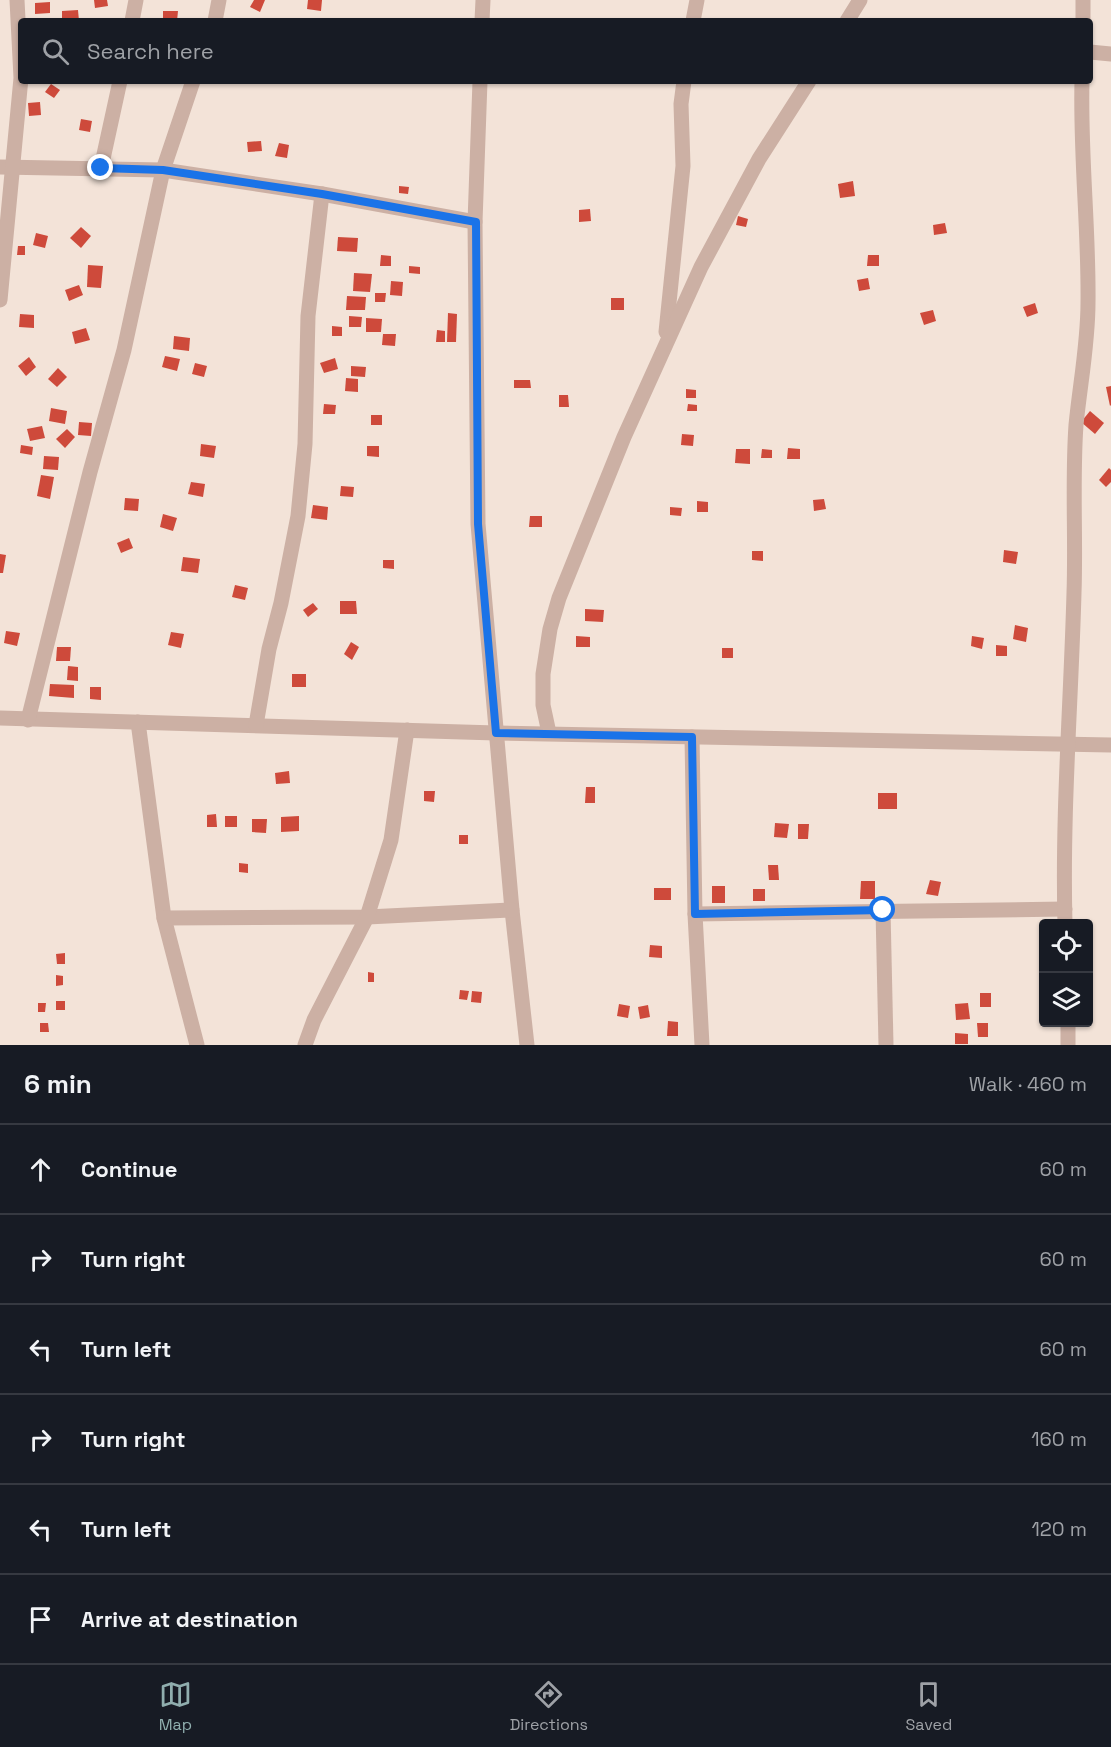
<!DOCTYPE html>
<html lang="en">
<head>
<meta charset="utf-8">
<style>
	body { margin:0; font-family:"Space Grotesk",sans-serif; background:#20242c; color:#f1f3f6 }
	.controls { position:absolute; right:18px; bottom:18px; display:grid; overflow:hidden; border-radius:6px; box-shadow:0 2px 4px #0004 }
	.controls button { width:54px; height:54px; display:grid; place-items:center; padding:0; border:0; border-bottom:2px solid #363941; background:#171b24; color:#f1f3f6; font:30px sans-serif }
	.stop { position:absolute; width:18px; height:18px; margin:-14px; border:4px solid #1a73e8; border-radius:50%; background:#fff }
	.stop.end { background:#1a73e8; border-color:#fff; box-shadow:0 2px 6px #0008 }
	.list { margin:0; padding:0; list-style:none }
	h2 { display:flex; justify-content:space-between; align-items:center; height:78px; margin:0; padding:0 24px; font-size:26px }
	h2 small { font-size:20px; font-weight:400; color:#9ea1a6 }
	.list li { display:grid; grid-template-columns:39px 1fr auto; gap:18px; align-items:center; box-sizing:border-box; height:90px; padding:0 24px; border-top:2px solid #363941 }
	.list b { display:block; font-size:22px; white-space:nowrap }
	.list em { font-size:20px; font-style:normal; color:#9ea1a6 }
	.icon { flex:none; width:33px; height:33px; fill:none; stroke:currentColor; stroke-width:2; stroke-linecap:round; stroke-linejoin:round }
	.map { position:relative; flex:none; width:1111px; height:1045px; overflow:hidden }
	.search { position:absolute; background:#171b24; box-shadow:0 2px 4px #0004; left:18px; right:18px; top:18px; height:66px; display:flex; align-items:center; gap:15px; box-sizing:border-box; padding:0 21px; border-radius:6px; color:#9ea1a6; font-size:22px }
	.sheet { height:618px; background:#171b24 }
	nav { display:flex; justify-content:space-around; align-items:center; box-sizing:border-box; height:84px; border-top:2px solid #363941; background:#171b24; font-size:16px; color:#9ea1a6 }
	nav a { display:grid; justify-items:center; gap:3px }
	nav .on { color:#90aeae }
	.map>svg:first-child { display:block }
	.building { fill:#ce4a3b }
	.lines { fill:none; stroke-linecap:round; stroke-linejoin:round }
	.minor { stroke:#ccb0a4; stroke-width:15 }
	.route { stroke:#1a73e8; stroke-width:8 }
</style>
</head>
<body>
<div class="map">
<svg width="1111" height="1045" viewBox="0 0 1111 1045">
	<rect width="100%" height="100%" fill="#f3e3d8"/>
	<g class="building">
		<polygon points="94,0 107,0 108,6 95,8"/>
		<polygon points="254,0 265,0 260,12 250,7"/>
		<polygon points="308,0 322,0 321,11 307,9"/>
		<polygon points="50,2 50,13 35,14 35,3"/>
		<polygon points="78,10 79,21 62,21 62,11"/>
		<polygon points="163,11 178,11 177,21 163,21"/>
		<polygon points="51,84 60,90 54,98 45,92"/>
		<polygon points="40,102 41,115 29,116 28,103"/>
		<polygon points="81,119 92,121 90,132 79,130"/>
		<polygon points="261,141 262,151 248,152 247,142"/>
		<polygon points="279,143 289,145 287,158 275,156"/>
		<polygon points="853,181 855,196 840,198 838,184"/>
		<polygon points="399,186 409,187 408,194 399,193"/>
		<polygon points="590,209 591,221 579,222 579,210"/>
		<polygon points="738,216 748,219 746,227 736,225"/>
		<polygon points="945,223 947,233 934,235 933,225"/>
		<polygon points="81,227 91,236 81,248 70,238"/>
		<polygon points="36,233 48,236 45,248 33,245"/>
		<polygon points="338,237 358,238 357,252 337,251"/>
		<polygon points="18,246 25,246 25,255 17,255"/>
		<polygon points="381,255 391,256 391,266 380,266"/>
		<polygon points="868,255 879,255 879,266 867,266"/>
		<polygon points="88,265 103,266 101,288 87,287"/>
		<polygon points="409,266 420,267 420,274 409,273"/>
		<polygon points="354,273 372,274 370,292 353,291"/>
		<polygon points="868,278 870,289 859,291 857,280"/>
		<polygon points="391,281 403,282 402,296 390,295"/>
		<polygon points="79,285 83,295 69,301 65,290"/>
		<polygon points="375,293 386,293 385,302 375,302"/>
		<polygon points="347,296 366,297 365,310 346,310"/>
		<rect x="611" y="298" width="13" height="12"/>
		<polygon points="1035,303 1038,313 1027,317 1023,307"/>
		<polygon points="933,310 936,321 924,325 920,313"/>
		<polygon points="448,313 457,314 456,342 447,342"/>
		<polygon points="20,314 34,315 34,328 19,327"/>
		<polygon points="349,316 362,317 361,327 349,327"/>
		<polygon points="366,318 382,319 381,332 366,332"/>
		<polygon points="332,326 342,327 342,336 332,336"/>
		<polygon points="86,328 90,340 75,344 72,332"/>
		<polygon points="437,330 445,331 445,342 436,342"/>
		<polygon points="383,334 396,334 395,346 382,345"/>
		<polygon points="174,336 190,338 189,351 173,349"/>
		<polygon points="165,356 180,359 177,371 162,367"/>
		<polygon points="29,357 36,367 26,376 18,366"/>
		<polygon points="335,358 338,369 324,373 320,363"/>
		<polygon points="195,363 207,366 204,377 192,374"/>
		<polygon points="351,366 366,367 365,377 351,376"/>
		<polygon points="58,368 67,377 57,387 48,379"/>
		<polygon points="346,378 358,379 358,392 345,391"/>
		<polygon points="514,380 530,380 531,388 514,388"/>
		<polygon points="1111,386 1111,405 1110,406 1106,387"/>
		<polygon points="686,389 696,390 696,398 686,398"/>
		<polygon points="559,395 568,395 569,407 559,407"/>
		<polygon points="324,404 336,405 335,414 323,414"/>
		<polygon points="688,404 697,405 697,411 687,411"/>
		<polygon points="51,408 67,411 65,424 49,421"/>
		<polygon points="1090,411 1104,423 1095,434 1081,422"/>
		<rect x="371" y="415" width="11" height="10"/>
		<polygon points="79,422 92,423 91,436 78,435"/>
		<polygon points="42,426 45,438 30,441 27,429"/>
		<polygon points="67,429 75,437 65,448 56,439"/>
		<polygon points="682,434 694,435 693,446 681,445"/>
		<polygon points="201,444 216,446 214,458 200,456"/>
		<polygon points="21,445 33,447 32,455 20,453"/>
		<polygon points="367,446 379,446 379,457 367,456"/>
		<polygon points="788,448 800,449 800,459 787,459"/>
		<polygon points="736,449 750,449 750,464 735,463"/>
		<polygon points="762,449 772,450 772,458 761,458"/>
		<polygon points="44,456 59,457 58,470 43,469"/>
		<polygon points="1109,468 1111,470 1111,482 1106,487 1099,480"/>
		<polygon points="41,475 54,477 50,499 37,496"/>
		<polygon points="191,482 205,484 203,497 188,494"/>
		<polygon points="341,486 354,487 353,497 340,496"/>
		<polygon points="125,498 139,499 138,511 124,510"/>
		<polygon points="824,499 826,509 814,511 813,500"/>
		<polygon points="697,501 708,502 708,512 697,512"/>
		<polygon points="313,505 328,507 327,520 311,518"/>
		<polygon points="670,507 682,508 681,516 670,515"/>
		<polygon points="163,514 177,518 173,531 160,527"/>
		<polygon points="530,516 542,516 542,527 529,527"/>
		<polygon points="129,538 133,548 121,553 117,543"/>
		<polygon points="1004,550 1018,552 1016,564 1003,562"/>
		<polygon points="752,551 763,551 763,561 752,560"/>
		<polygon points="0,554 6,555 3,573 0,573"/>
		<polygon points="183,557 200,559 198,573 181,571"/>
		<polygon points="383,560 394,560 394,569 383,568"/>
		<polygon points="235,585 248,588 245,600 232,597"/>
		<polygon points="340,601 356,601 357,614 340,614"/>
		<polygon points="313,603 318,609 308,617 303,610"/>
		<polygon points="585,609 604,610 603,622 585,621"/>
		<polygon points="1015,625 1028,628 1026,642 1013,639"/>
		<polygon points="6,631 20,633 17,646 4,643"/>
		<polygon points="171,632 184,634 181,648 168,645"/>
		<polygon points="576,636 590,637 590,647 576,647"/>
		<polygon points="972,636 984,638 982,649 971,646"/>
		<polygon points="351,642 359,647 352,660 344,654"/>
		<polygon points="996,645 1007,646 1007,656 996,656"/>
		<polygon points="57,647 71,647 70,661 56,661"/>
		<rect x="722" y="648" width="11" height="10"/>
		<polygon points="68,666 78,667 78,681 67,680"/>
		<rect x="292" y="674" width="14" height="13"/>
		<polygon points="50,684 74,685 74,698 49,696"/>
		<polygon points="90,687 101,687 101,700 90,699"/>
		<polygon points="289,771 290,783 276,784 275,773"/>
		<polygon points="586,787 595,787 595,803 585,803"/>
		<polygon points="424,791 435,791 434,802 424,801"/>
		<rect x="878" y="793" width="19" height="16"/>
		<polygon points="216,814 217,827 207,827 207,815"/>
		<rect x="225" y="816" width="12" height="11"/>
		<polygon points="299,816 299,831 281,832 281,817"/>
		<polygon points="252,819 267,819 266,833 252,832"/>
		<polygon points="775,823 789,824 787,838 774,837"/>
		<polygon points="798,824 809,824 808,839 798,839"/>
		<rect x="459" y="835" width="9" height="9"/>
		<polygon points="239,863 248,864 248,873 239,872"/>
		<polygon points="768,865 778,865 779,880 769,880"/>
		<polygon points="930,880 941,882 938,896 926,894"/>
		<polygon points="861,881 875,881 875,899 860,899"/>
		<rect x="712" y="886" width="13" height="17"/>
		<rect x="654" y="888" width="17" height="12"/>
		<rect x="753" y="889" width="12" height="12"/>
		<polygon points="650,945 662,946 662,958 649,957"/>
		<polygon points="65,953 65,964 57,964 56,954"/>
		<polygon points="368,972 374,973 374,982 368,982"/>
		<polygon points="56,975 63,976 63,985 56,986"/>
		<polygon points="460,990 469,991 467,1000 459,999"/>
		<polygon points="472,991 482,992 481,1003 471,1002"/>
		<rect x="980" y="993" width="11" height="14"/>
		<rect x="56" y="1001" width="9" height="9"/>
		<polygon points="38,1003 46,1003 45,1012 38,1012"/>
		<polygon points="968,1003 970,1019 956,1020 955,1004"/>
		<polygon points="619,1004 630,1006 628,1018 617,1016"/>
		<polygon points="648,1005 650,1017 640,1019 638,1007"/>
		<polygon points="668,1021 678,1022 678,1036 667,1036"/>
		<polygon points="40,1023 48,1023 49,1032 40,1032"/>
		<polygon points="977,1023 988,1023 988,1037 978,1037"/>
		<polygon points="955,1033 968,1034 968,1044 955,1044"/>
	</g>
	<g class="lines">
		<g class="minor">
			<polyline points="132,21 136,0"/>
			<polyline points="215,21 219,0"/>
			<polyline points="482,21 483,0"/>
			<polyline points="693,21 697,0"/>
			<polyline points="847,21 860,0"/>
			<polyline points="1083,21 1083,0"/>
			<polyline points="1090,52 1111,54"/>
			<polyline points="480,81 475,222 478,524 512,910 527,1045"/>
			<polyline points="0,167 163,170 322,194 475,222"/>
			<polyline points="101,168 120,81"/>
			<polyline points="0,300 21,78 17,0"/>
			<polyline points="666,332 683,166 681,104 684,81"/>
			<polyline points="0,718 496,733 1111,745"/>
			<polyline points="28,720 90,472 124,350 163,170 193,81"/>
			<polyline points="138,722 164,918 197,1045"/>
			<polyline points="256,725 269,649 281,603 298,516 305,444 308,316 322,194"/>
			<polyline points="549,733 543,705 543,674 550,629 559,598 624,437 701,267 759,159 809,81"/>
			<polyline points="692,737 695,914 702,1045"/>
			<polyline points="883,910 886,1045"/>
			<polyline points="695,914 1065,909"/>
			<polyline points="164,918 367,917 512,910"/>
			<path d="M 1065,924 C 1062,813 1071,703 1074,593 C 1076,537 1072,481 1076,425 C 1080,384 1088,344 1088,303 C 1089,229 1080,155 1082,81"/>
			<polyline points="1068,1023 1068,1045"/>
			<polyline points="305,1045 314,1020 367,917 391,840 407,730"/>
		</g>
	</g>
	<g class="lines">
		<polyline class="route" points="101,168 163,170 322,194 476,222 478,524 496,733 692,737 695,914 883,910"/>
	</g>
</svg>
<div class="controls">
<button><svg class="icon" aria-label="locate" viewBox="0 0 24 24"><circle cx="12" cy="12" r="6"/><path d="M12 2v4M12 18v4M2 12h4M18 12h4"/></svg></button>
<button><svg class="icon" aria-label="layers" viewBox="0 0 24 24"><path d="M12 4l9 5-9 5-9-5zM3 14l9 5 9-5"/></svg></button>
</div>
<div class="stop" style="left:883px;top:910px"></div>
<div class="stop end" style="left:101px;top:168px"></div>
<div class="search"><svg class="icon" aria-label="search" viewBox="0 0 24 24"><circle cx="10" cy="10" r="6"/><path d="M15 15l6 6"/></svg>Search here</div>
</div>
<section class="sheet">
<h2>6 min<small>Walk · 460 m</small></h2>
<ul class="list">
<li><svg class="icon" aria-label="ahead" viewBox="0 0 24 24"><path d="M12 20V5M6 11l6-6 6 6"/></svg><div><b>Continue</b></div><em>60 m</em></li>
<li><svg class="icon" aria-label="right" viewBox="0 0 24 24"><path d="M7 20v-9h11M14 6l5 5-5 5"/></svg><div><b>Turn right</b></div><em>60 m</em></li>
<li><svg class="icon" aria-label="left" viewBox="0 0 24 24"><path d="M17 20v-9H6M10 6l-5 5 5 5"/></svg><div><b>Turn left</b></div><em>60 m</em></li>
<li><svg class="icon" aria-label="right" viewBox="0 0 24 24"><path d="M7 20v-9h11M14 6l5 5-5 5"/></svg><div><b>Turn right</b></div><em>160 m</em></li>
<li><svg class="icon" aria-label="left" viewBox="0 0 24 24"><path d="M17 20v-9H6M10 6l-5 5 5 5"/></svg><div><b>Turn left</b></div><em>120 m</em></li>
<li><svg class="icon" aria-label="arrive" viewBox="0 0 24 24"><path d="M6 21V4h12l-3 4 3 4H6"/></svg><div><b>Arrive at destination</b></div></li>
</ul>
</section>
<nav>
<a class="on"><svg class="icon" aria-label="map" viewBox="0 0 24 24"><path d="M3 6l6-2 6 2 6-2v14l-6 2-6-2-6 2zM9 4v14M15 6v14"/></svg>Map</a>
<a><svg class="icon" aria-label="directions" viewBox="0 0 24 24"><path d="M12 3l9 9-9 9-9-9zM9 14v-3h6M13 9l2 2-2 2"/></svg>Directions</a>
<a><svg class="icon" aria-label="saved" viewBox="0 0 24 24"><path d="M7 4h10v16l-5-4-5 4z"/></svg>Saved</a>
</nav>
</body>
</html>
